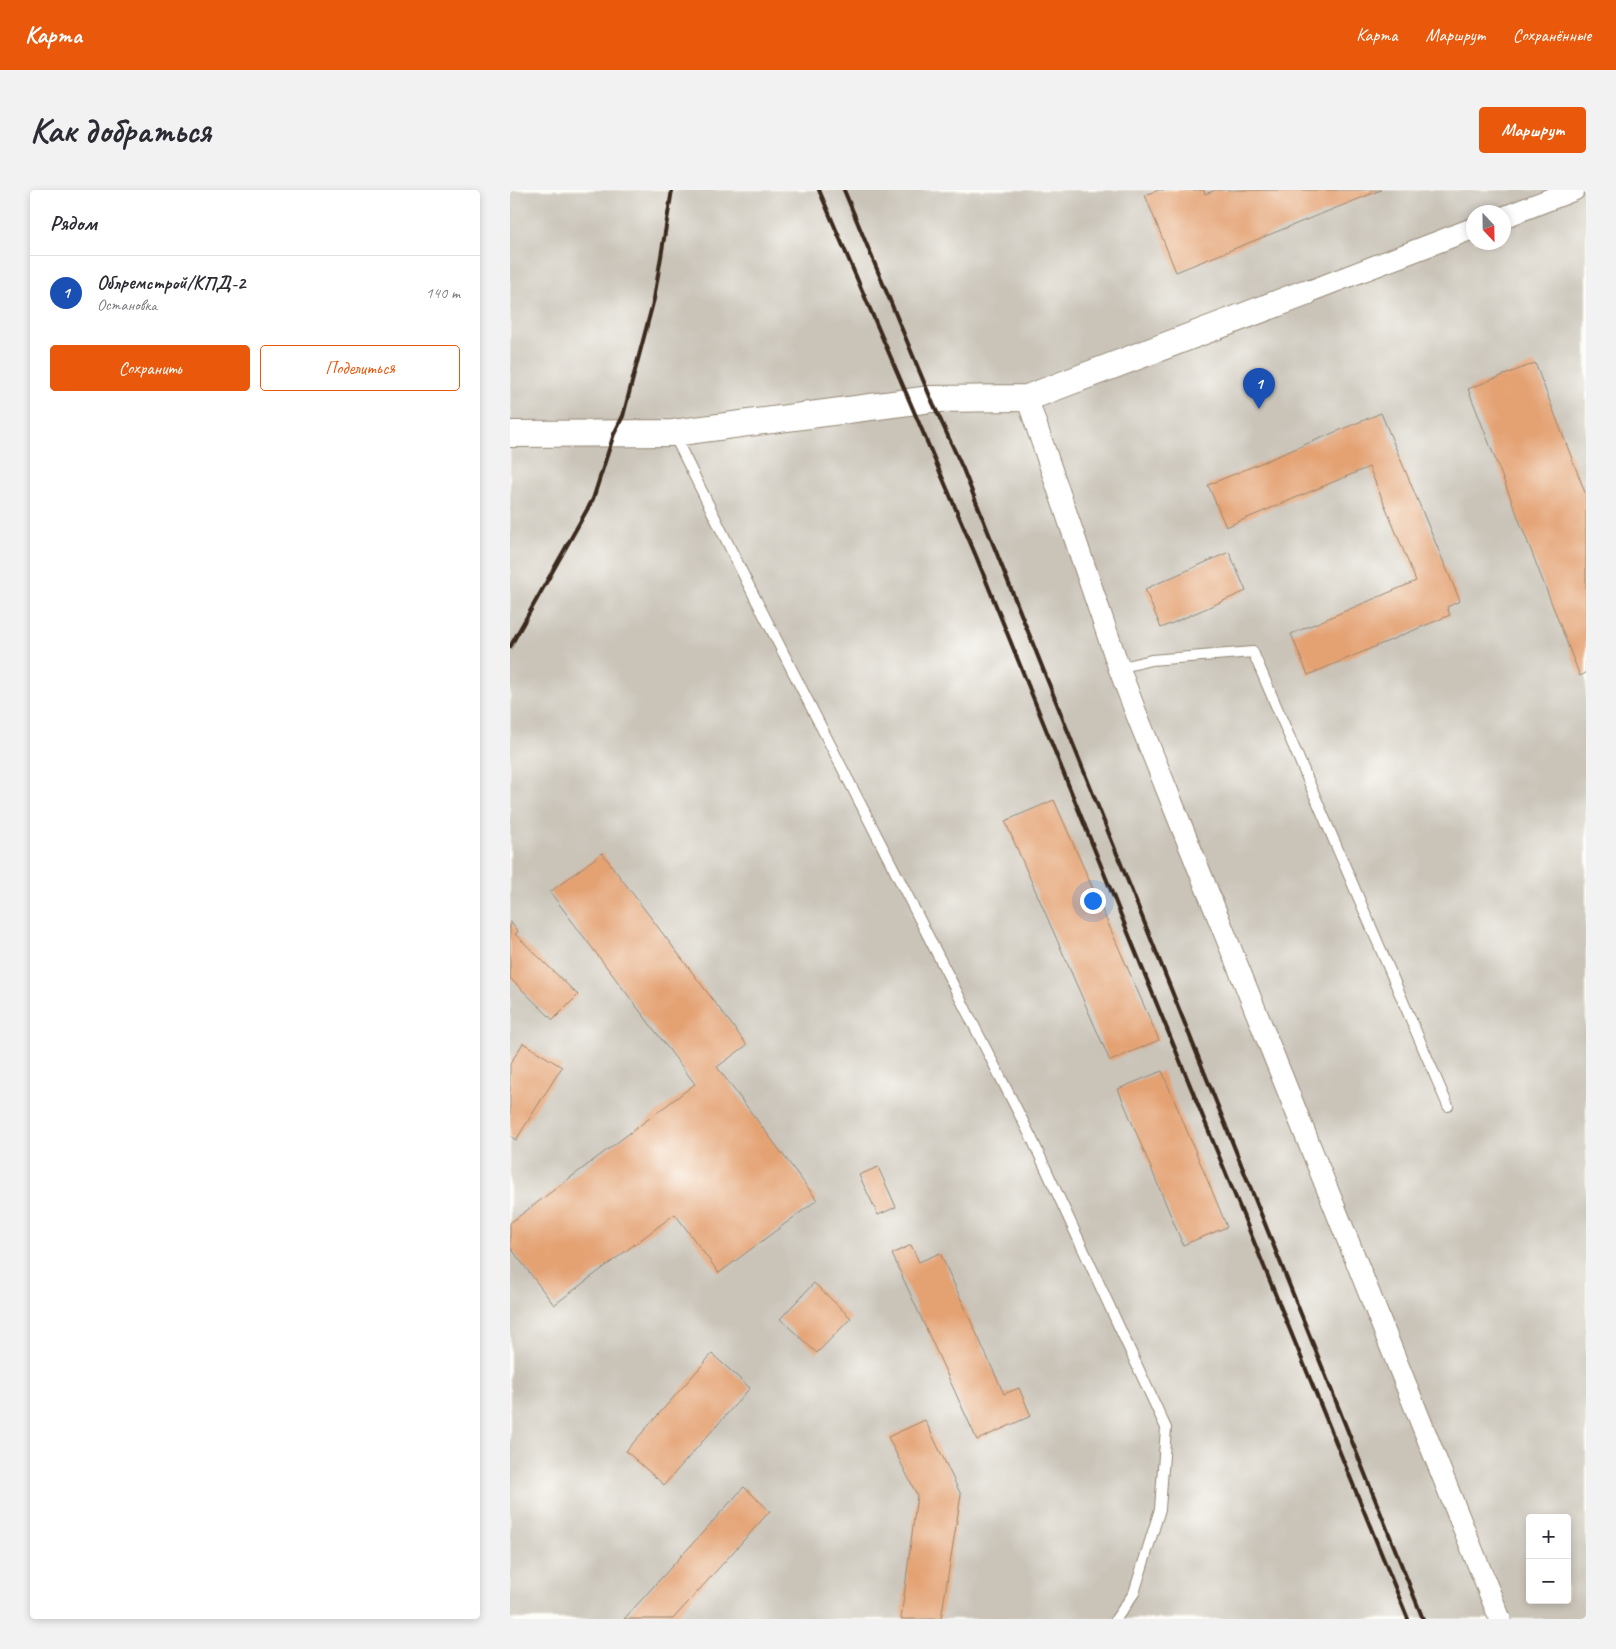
<!DOCTYPE html>
<html lang="ru">
<head>
<meta charset="utf-8">
<style>
	body { margin:0; font-family:Caveat,sans-serif; background:#f2f2f3; color:#2b2b33 }
	.controls { position:absolute; right:15px; bottom:15px; display:grid; overflow:hidden; border-radius:5px; box-shadow:0 2px 8px #0003 }
	.controls button { width:45px; height:45px; display:grid; place-items:center; padding:0; border:0; border-bottom:1px solid #e1e1e2; background:#fff; color:#2b2b33; font:25px sans-serif }
	.compass { position:absolute; left:956px; top:15px; width:45px; height:45px; border-radius:50%; background:#fff; box-shadow:0 2px 8px #0003; rotate:158deg }
	.you { position:absolute; left:582px; top:710px; width:18px; height:18px; margin:-12px; border:4px solid #fff; border-radius:50%; background:#1a73e8; box-shadow:0 0 0 8px #1a73e833 }
	.badge { display:grid; place-items:center; width:32px; height:32px; border-radius:50%; background:#ea580c; color:#fff; font-size:16px; font-weight:700 }
	.pin { position:absolute; translate:-50% -41px; filter:drop-shadow(0 1px 2px #0008) }
	.pin::after { content:''; position:absolute; top:26px; width:18px; height:15px; background:inherit; clip-path:polygon(0 0,100% 0,50% 100%) }
	.list { margin:0; padding:0; list-style:none }
	h2 { display:flex; justify-content:space-between; align-items:center; height:65px; margin:0; padding:0 20px; font-size:21px }
	h2 small { font-size:16px; font-weight:400; color:#7c7c81 }
	.list li { display:grid; grid-template-columns:32px 1fr auto; gap:15px; align-items:center; box-sizing:border-box; height:75px; padding:0 20px; border-top:1px solid #e1e1e2 }
	.list b { display:block; font-size:19px; white-space:nowrap }
	.list p { margin:0; font-size:16px; white-space:nowrap; color:#7c7c81 }
	.list em { font-size:16px; font-style:normal; color:#7c7c81 }
	.actions { display:flex; gap:10px; padding:15px 20px }
	.actions a { flex:1; padding:11px 0; border:1px solid #ea580c; border-radius:5px; text-align:center; font-size:18px; color:#ea580c }
	.actions .main { background:#ea580c; color:#fff }
	.map { position:relative; flex:none; width:1076px; height:1429px; overflow:hidden; border-radius:5px }
	header { display:flex; align-items:center; gap:30px; box-sizing:border-box; height:70px; padding:0 25px; background:#ea580c; color:#fff }
	header strong { font-size:24px }
	nav { display:flex; gap:28px; margin-inline-start:auto; font-size:18px }
	.intro { display:flex; align-items:center; justify-content:space-between; box-sizing:border-box; height:120px; padding:0 30px }
	h1 { margin:0; font-size:35px }
	.button { padding:12px 22px; border-radius:5px; background:#ea580c; color:#fff; font-size:18px; font-weight:700 }
	main { display:flex; gap:30px; padding:0 30px }
	aside { flex:1; background:#fff; border-radius:5px; box-shadow:0 2px 8px #0003 }
	.map>svg:first-child { display:block }
	.industrial { fill:#c9c3b8; fill-rule:evenodd }
	.building { fill:#e4a273 }
	.lines { fill:none; stroke-linecap:round; stroke-linejoin:round }
	.service-casing { stroke:#948874; stroke-width:12 }
	.minor-casing { stroke:#948874; stroke-width:23 }
	.tertiary-casing { stroke:#948874; stroke-width:28 }
	.service { stroke:#fff; stroke-width:10 }
	.minor { stroke:#fff; stroke-width:21 }
	.tertiary { stroke:#fff; stroke-width:26 }
	.rail { stroke:#3b2a1e; stroke-width:4 }
</style>
</head>
<body>
<header>
<strong>Карта</strong>
<nav><a>Карта</a><a>Маршрут</a><a>Сохранённые</a></nav>
</header>
<div class="intro"><h1>Как добраться</h1><a class="button">Маршрут</a></div>
<main>
<aside>
<h2>Рядом<small></small></h2>
<ul class="list">
<li><span class="badge" style="background:#1a4fb4">1</span><div><b>Облремстрой/КПД-2</b><p>Остановка</p></div><em>140 m</em></li>
</ul>
<div class="actions"><a class="main">Сохранить</a><a>Поделиться</a></div>
</aside>
<div class="map">
<svg width="1076" height="1429" viewBox="0 0 1076 1429">
	<rect width="100%" height="100%" fill="#fdfcf7"/>
	<filter id="ink" filterUnits="userSpaceOnUse"><feTurbulence type="fractalNoise" baseFrequency=".02" numOctaves="2"/><feDisplacementMap in="SourceGraphic" scale="10" xChannelSelector="R" yChannelSelector="G"/><feConvolveMatrix kernelMatrix="1 2 1 2 8 2 1 2 1" color-interpolation-filters="sRGB"/></filter>
	<filter id="wash" filterUnits="userSpaceOnUse"><feTurbulence type="fractalNoise" baseFrequency=".0096" numOctaves="4" result="noise"/><feDisplacementMap in="SourceGraphic" scale="20" xChannelSelector="R" yChannelSelector="G"/><feGaussianBlur stdDeviation="1.12" result="paint"/><feColorMatrix in="noise" values="0 0 0 0 0 0 0 0 0 0 0 0 0 0 0 0 0 1.4 0 .05"/><feComposite in="paint" operator="in"/></filter>
	<g filter="url(#wash)">
		<rect width="100%" height="100%" fill="#eee7cb"/>
		<path class="industrial" d="M 0,0 L 1076,0 L 1076,1429 L 0,1429 ZM 964,22 L 994,22 L 994,52 L 964,52 ZM 1020,1328 L 1057,1328 L 1057,1410 L 1020,1410 Z"/>
		<g id="blocks">
			<g class="building">
				<polygon points="649,0 694,0 695,4 706,0 871,0 666,82 635,5"/>
				<polygon points="1025,173 1076,305 1076,483 1070,486 958,199"/>
				<polygon points="871,223 950,411 937,417 940,425 798,485 781,444 906,391 859,277 716,337 698,295"/>
				<polygon points="719,362 736,401 651,438 635,399"/>
				<polygon points="544,610 649,850 600,871 495,631"/>
				<polygon points="92,663 237,855 207,877 307,1010 209,1083 165,1024 44,1115 0,1057 0,1033 185,894 40,702"/>
				<polygon points="0,731 8,742 5,744 68,805 43,830 0,788"/>
				<polygon points="13,853 52,877 6,950 0,946 0,874"/>
				<polygon points="652,881 717,1037 673,1055 608,899"/>
				<polygon points="368,977 386,1017 368,1025 349,985"/>
				<polygon points="401,1055 409,1072 430,1063 494,1204 509,1198 521,1226 467,1250 382,1064"/>
				<polygon points="304,1093 341,1128 307,1163 270,1129"/>
				<polygon points="202,1164 240,1198 154,1295 116,1261"/>
				<polygon points="415,1230 451,1305 431,1429 391,1429 407,1305 378,1247"/>
				<polygon points="234,1297 260,1321 163,1429 114,1429"/>
			</g>
		</g>
	</g>
	<g filter="url(#ink)">
		<use href="#blocks" fill-opacity="0" stroke="#948874" stroke-width="1"/>
		<g class="lines">
			<g class="service-casing">
				<g id="service">
					<polyline points="163,243 237,392 522,949 656,1238 650,1319 624,1403 606,1429"/>
					<polyline points="609,478 641,470 743,462 938,916"/>
				</g>
			</g>
			<g class="minor-casing">
				<g id="minor">
					<polyline points="994,27 1064,0"/>
					<polyline points="795,103 964,38"/>
					<polyline points="517,208 609,478 626,523 990,1429"/>
				</g>
			</g>
			<g class="tertiary-casing">
				<polyline id="tertiary" points="0,244 163,243 421,209 517,208 795,103"/>
			</g>
			<use href="#service" class="service"/>
			<use href="#minor" class="minor"/>
			<use href="#tertiary" class="tertiary"/>
			<g class="rail">
				<polyline points="309,0 466,366 646,812 898,1429"/>
				<polyline points="334,0 421,209 453,279 913,1429"/>
				<polyline points="0,457 83,309 104,244 113,226 144,109 162,0"/>
			</g>
		</g>
	</g>
</svg>
<div class="controls">
<button>+</button>
<button>−</button>
</div>
<svg class="compass" viewBox="-18 -18 36 36"><path d="M0-13l5 13h-10z" fill="#e53935"/><path d="M0 13l5-13h-10z" fill="#7c7c81"/></svg>
<div class="you"></div>
<div class="pin badge" style="left:749px;top:219px;background:#1a4fb4">1</div>
</div>
</main>
</body>
</html>
